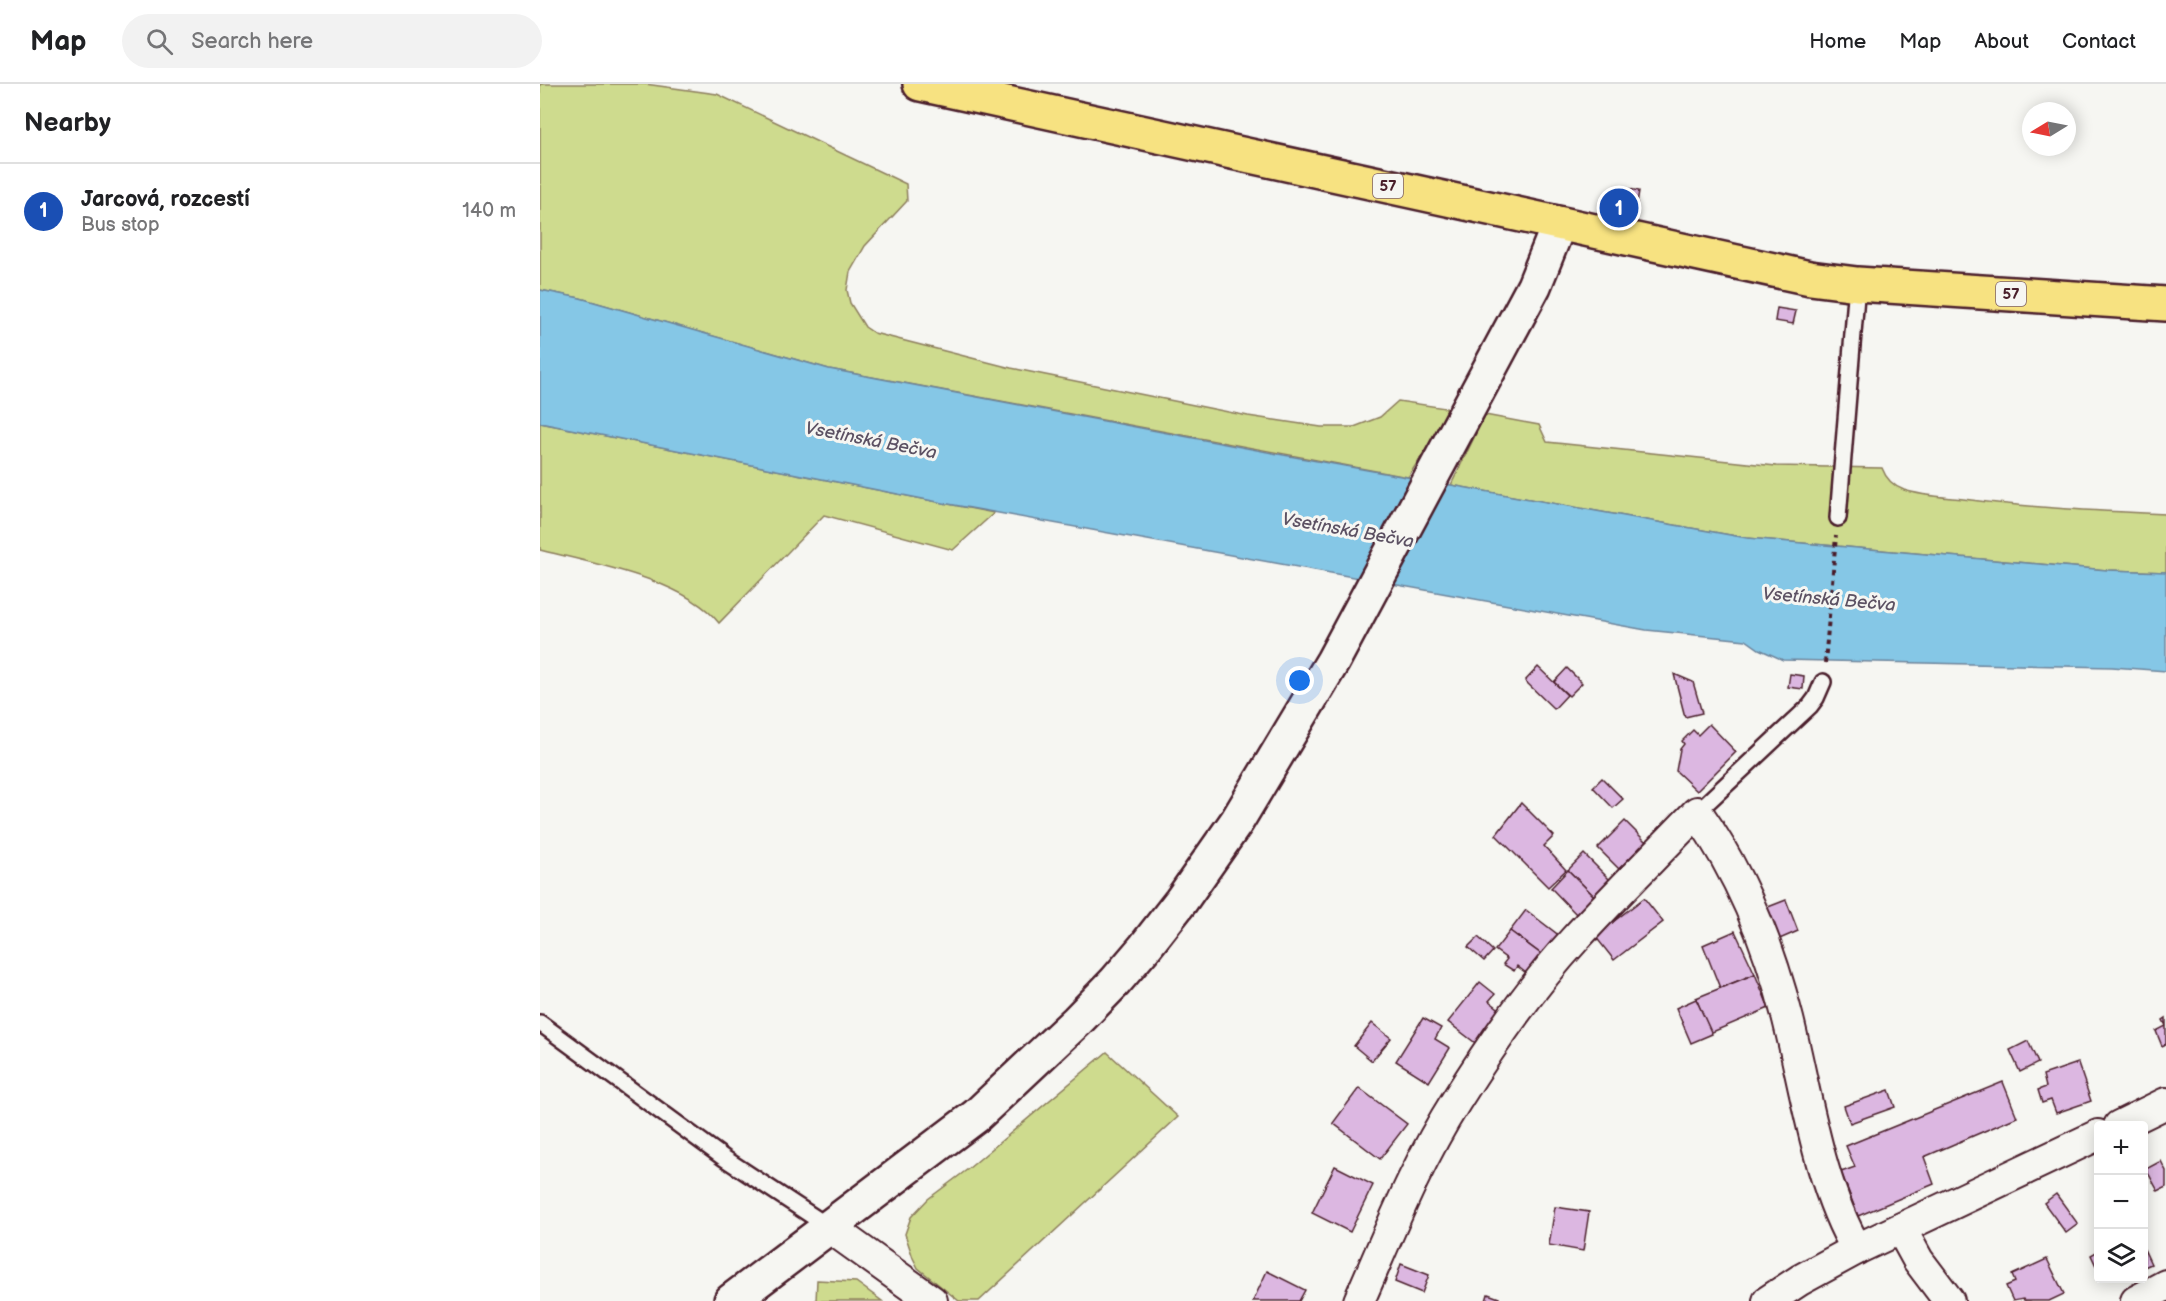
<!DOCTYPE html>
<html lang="en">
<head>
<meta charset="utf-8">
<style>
	body { margin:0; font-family:"Balsamiq Sans",sans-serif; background:#f2f2f2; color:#202124 }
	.controls { position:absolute; right:18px; bottom:18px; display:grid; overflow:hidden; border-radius:6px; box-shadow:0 3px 15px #0003 }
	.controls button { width:54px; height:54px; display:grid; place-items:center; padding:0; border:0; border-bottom:2px solid #e0e0e0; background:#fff; color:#202124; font:30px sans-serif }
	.compass { position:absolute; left:1482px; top:18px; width:54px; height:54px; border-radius:50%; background:#fff; box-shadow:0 3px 15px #0003; rotate:260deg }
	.you { position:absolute; left:760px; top:597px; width:21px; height:21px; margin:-15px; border:4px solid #fff; border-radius:50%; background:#1a73e8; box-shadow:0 0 0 9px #1a73e833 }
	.badge { display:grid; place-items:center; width:39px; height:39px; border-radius:50%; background:#0b8043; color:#fff; font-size:20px; font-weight:700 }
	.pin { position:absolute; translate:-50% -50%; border:3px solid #fff; box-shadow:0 2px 6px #0006 }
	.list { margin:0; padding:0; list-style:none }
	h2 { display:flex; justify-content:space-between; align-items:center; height:78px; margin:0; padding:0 24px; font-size:26px }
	h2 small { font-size:20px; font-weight:400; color:#757577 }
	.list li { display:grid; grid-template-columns:39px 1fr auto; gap:18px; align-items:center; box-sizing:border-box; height:96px; padding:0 24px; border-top:2px solid #e0e0e0 }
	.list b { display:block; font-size:22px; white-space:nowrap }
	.list p { margin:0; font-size:20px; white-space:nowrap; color:#757577 }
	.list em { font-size:20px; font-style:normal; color:#757577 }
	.icon { flex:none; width:33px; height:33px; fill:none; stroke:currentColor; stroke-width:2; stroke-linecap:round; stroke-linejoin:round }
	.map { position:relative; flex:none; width:1626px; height:1217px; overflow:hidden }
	header { display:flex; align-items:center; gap:36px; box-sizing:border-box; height:84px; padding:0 30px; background:#fff; border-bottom:2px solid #e0e0e0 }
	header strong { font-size:28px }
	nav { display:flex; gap:33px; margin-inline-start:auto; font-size:21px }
	.search { width:420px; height:54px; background:#f2f2f2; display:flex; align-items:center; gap:15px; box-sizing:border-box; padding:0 21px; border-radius:33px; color:#757577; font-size:22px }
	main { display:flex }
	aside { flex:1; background:#fff }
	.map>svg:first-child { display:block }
	.green { fill:#cedb8e; stroke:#8c7d5c; stroke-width:1.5 }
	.water { fill:#85c7e6; stroke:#6d849b; stroke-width:1.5 }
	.building { fill:#dcb7e1; stroke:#4a1f2b; stroke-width:1.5 }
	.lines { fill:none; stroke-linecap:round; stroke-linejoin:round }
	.service-casing { stroke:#4a1f2b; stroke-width:20 }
	.minor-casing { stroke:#4a1f2b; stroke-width:34 }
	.tertiary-casing { stroke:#4a1f2b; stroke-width:38 }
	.primary-casing { stroke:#4a1f2b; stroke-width:38 }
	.path { stroke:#4a1f2b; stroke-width:4; stroke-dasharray:4.5 4.5; stroke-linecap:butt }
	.service { stroke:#f6f6f2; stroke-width:15 }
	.minor { stroke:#f6f6f2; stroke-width:30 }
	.tertiary { stroke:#f6f6f2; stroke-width:33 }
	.primary { stroke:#f7e281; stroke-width:33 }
	.labels { text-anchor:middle; stroke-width:6; stroke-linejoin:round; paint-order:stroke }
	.shield { fill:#f6f6f2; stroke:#7e6067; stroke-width:1.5 }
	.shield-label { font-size:15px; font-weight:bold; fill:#4a1f2b }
	.water-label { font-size:18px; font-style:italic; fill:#5c5163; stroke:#f6f6f2 }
</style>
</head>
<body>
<header>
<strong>Map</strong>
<div class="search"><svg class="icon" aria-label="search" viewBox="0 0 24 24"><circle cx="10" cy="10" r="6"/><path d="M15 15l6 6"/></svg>Search here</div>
<nav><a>Home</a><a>Map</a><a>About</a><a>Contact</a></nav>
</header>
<main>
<aside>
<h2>Nearby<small></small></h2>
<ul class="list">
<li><span class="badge" style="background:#1a4fb4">1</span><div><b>Jarcová, rozcestí</b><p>Bus stop</p></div><em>140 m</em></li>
</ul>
</aside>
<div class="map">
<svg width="1626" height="1217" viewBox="0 0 1626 1217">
	<rect width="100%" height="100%" fill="#f6f6f2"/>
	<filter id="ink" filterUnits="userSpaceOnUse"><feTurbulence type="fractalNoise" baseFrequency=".0167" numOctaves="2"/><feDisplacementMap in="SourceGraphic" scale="12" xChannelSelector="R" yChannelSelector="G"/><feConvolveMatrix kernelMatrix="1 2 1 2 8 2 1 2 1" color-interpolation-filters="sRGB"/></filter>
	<g filter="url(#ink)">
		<g class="green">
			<polygon points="0,0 105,0 177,10 366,100 367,117 325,162 310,188 307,206 310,219 325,243 334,249 471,284 708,332 781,343 814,343 840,333 858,317 912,325 868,393 289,285 40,214 0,206"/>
			<path d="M 945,331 L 999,341 L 1007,358 L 1236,382 L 1342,384 C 1346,395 1353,402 1364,406 C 1382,412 1404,413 1423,415 C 1491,424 1558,427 1626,430 L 1626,488 L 1567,486 L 1207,454 L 911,401 Z"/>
			<path d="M 0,339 L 403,419 L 454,429 L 413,466 L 284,431 L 179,539 C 146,496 52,479 0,466 Z"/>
			<polygon points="567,968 638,1033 439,1217 419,1217 378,1184 373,1174 365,1150 371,1133 388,1115 428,1085"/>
			<polygon points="277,1196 316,1198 342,1217 276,1217"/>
		</g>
		<polygon class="water" points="0,206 40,214 289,285 738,370 1207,454 1567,486 1626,488 1626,587 1572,583 1243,576 1219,565 1206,556 1106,546 403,419 0,339"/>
		<g class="building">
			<polygon points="1080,103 1099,107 1097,119 1078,115"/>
			<polygon points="1237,224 1256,227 1253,240 1235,237"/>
			<polygon points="998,583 1027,611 1014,625 985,597"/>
			<polygon points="1027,584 1042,599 1029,612 1014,598"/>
			<polygon points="1134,590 1153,598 1162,629 1145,633"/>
			<polygon points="1250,590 1264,592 1263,605 1248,603"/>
			<polygon points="1169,640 1196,668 1157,707 1136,687 1140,665 1144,660 1142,657 1153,646 1158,651"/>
			<polygon points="1062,694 1083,715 1073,724 1053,703"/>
			<polygon points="981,719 1014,752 1004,762 1026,786 1008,803 956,751"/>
			<polygon points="1085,737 1106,758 1079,785 1058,764"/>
			<polygon points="1044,770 1071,797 1055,813 1028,786"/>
			<polygon points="1028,786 1055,813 1037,831 1011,804"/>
			<polygon points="1104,814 1123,838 1074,876 1055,852"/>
			<polygon points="1246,816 1258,847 1235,857 1223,825"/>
			<polygon points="986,826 1021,853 1005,873 970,847"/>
			<polygon points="970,847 1005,873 990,892 977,882 974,887 963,880 967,875 955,866"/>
			<polygon points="1195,847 1215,890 1180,904 1163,861"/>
			<polygon points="938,853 953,867 944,877 928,863"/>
			<polygon points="1215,890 1229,924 1170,949 1156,914"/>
			<polygon points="940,898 955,910 949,917 962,927 938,961 908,938"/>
			<polygon points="1156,915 1172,950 1151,959 1136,924"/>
			<polygon points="883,934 901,944 895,955 910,964 889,998 856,977"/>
			<polygon points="1626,934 1626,960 1622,962 1616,947 1626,942 1623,936"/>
			<polygon points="832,939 851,954 832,977 814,962"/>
			<polygon points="1488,957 1498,979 1480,988 1470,966"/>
			<polygon points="1538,979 1551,1017 1516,1029 1511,1016 1502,1019 1498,1006 1506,1003 1503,991"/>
			<polygon points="1463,998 1477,1033 1384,1073 1394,1100 1318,1132 1301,1088 1315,1083 1306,1062"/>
			<polygon points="819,1004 867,1040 840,1075 793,1039"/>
			<polygon points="1349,1006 1355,1023 1310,1039 1304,1022"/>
			<polygon points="1621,1077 1626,1087 1626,1103 1618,1107 1606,1085"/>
			<polygon points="795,1082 833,1101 810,1148 772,1129"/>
			<polygon points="1516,1110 1538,1140 1526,1149 1504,1119"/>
			<polygon points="1015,1123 1049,1128 1043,1167 1009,1161"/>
			<polygon points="1604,1165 1611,1180 1604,1183"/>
			<polygon points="1558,1167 1558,1186 1551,1171"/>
			<polygon points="1507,1175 1524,1210 1509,1217 1484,1217 1483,1215 1473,1217 1466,1202 1475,1198 1472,1191"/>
			<polygon points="861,1180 889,1191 882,1209 855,1198"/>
			<polygon points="727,1187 765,1206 759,1217 713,1217"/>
			<polygon points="948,1210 959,1214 958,1217 946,1217"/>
		</g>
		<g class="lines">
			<g class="service-casing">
				<g id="service">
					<polyline points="1298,434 1317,200"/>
					<polyline points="1157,728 1270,622 1276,614 1283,598"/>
					<polyline points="0,939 184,1074 289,1143"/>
				</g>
			</g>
			<g class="minor-casing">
				<g id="minor">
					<polyline points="1579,1042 1626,1019"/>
					<polyline points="289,1143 392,1217"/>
					<polyline points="1361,1145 1378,1176 1409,1217"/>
					<path d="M 819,1217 C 849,1149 876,1080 916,1017 C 951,961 990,904 1034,856 C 1074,812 1116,771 1157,728 C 1200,789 1230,863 1248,935 C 1266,1007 1279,1102 1317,1165"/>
					<polyline points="1228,1217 1260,1196 1317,1165 1558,1051"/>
					<polyline points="1596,1217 1626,1201"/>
				</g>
			</g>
			<g class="tertiary-casing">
				<polyline id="tertiary" points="191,1217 436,1032 537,937 575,898 605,863 641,817 697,737 793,577 994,202 1019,140"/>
			</g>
			<g class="primary-casing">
				<polyline id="primary" points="380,0 1270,194 1317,200 1626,220"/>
			</g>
			<polyline class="path" points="1285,579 1296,452"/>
			<use href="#service" class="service"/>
			<use href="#minor" class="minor"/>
			<use href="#tertiary" class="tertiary"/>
			<use href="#primary" class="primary"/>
		</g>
	</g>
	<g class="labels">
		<g class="shield">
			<rect x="833" y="90" width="30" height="24" rx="4.5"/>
			<rect x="1456" y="198" width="30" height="24" rx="4.5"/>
		</g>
		<g class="shield-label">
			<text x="848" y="107">57</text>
			<text x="1471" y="215">57</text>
		</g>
		<g class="water-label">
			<text transform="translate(331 356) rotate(11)" y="6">Vsetínská Bečva</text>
			<text transform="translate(808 446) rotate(10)" y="6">Vsetínská Bečva</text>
			<text transform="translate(1289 515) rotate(5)" y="6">Vsetínská Bečva</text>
		</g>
	</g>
</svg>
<div class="controls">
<button>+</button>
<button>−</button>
<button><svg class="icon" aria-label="layers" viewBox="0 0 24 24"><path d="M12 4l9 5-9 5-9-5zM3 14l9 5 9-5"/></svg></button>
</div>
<svg class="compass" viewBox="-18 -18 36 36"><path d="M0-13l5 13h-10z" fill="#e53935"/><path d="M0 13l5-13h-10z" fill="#757577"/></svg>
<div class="you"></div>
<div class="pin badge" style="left:1079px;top:124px;background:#1a4fb4">1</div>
</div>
</main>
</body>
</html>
